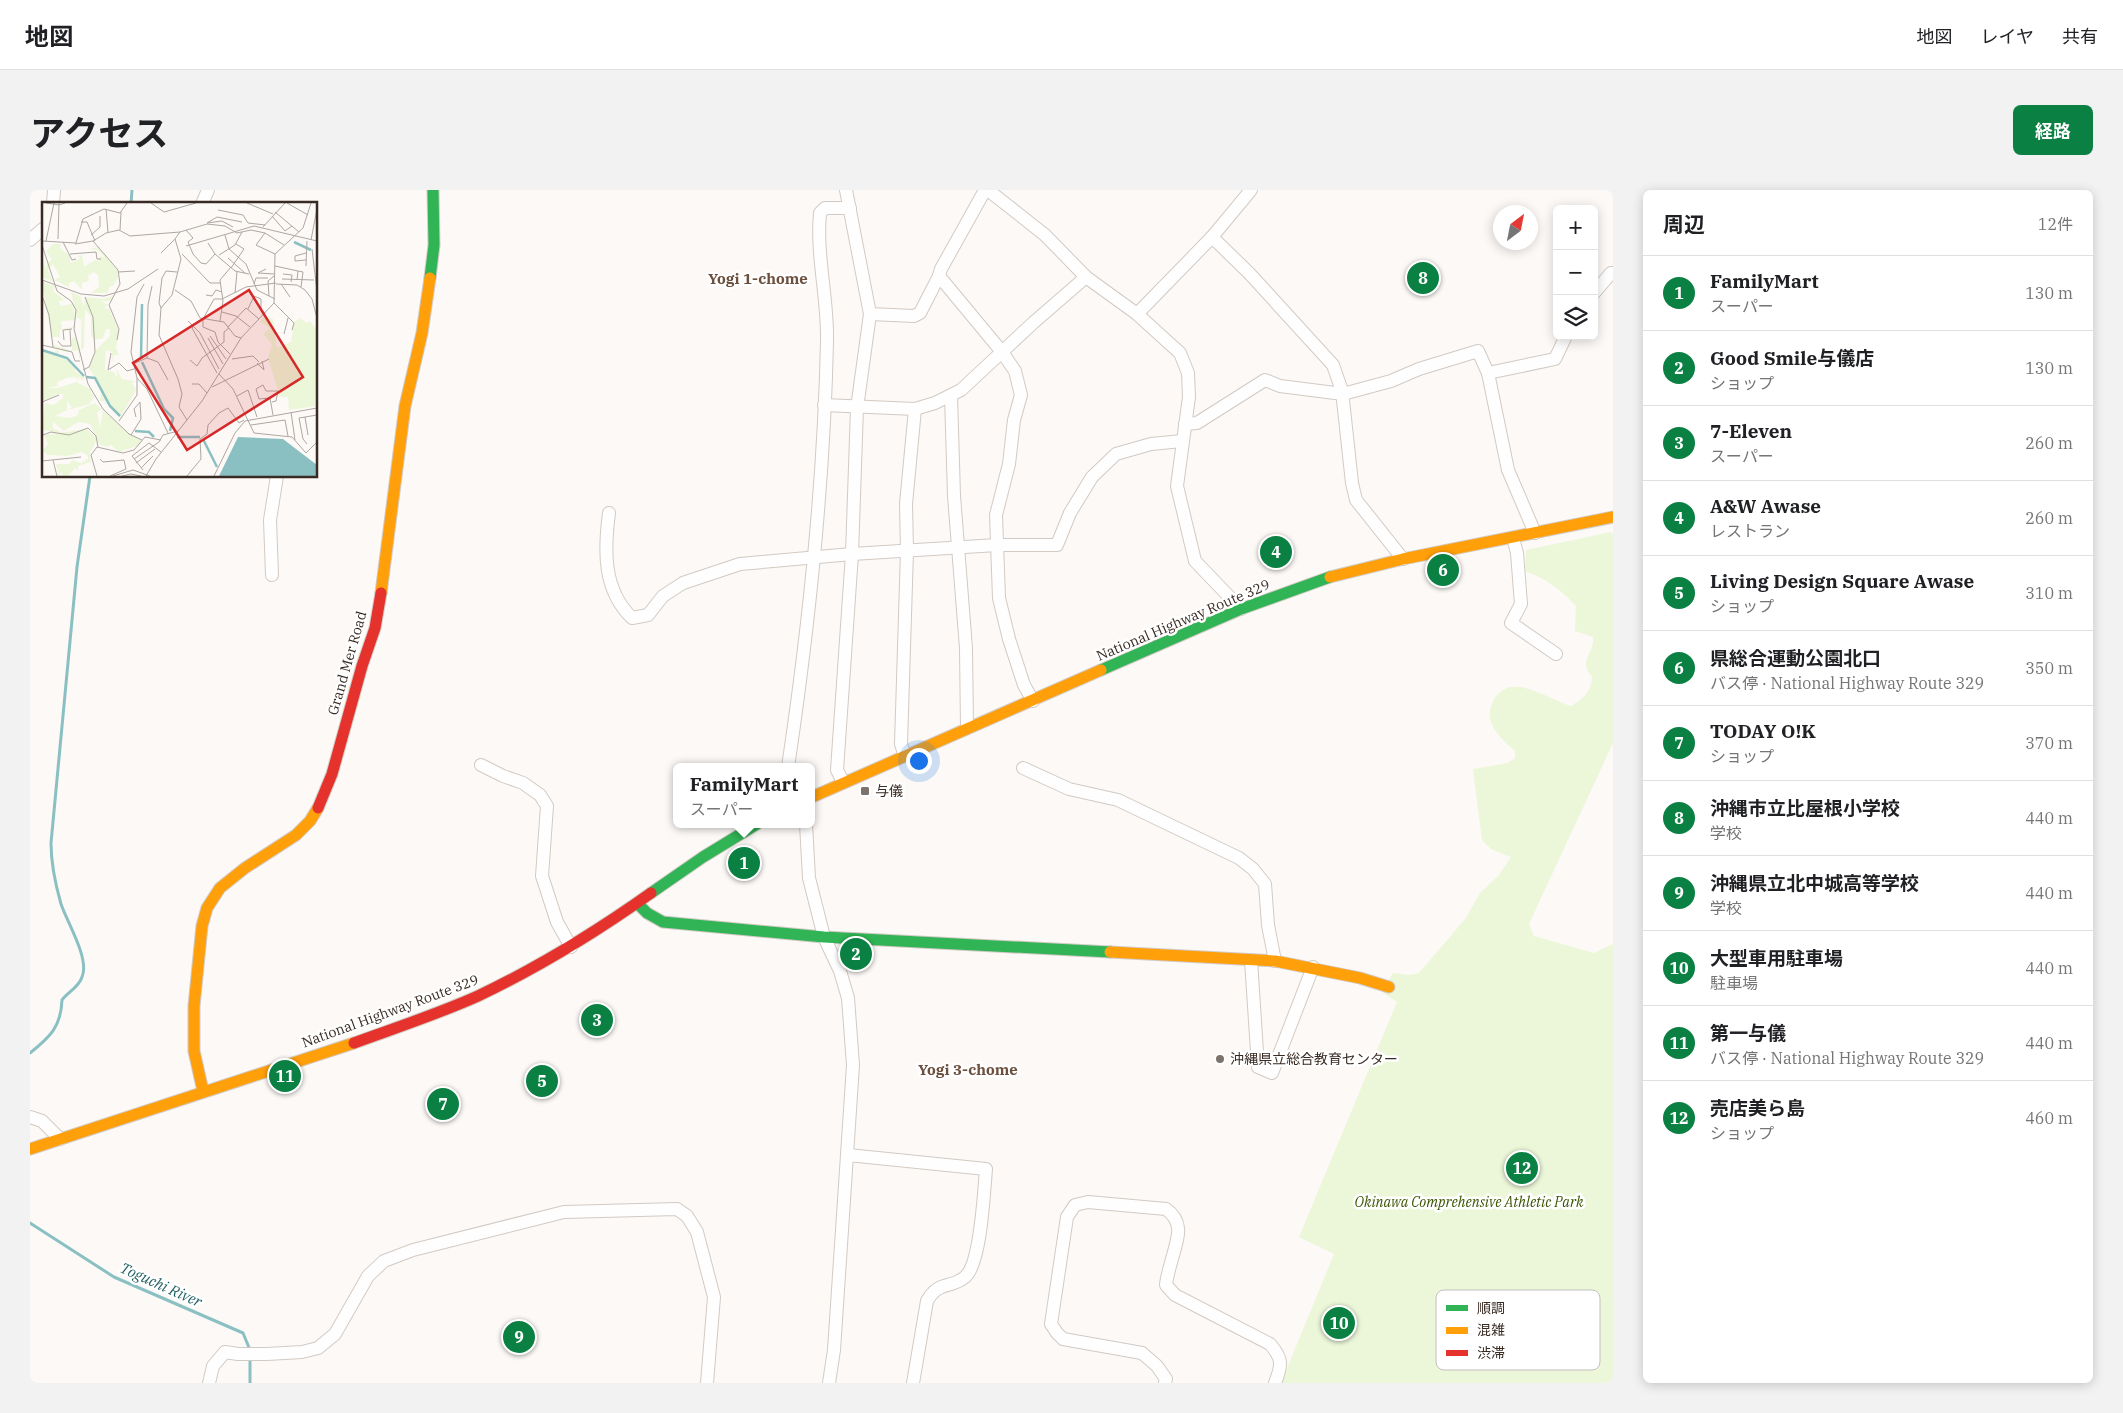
<!DOCTYPE html>
<html lang="ja">
<head>
<meta charset="utf-8">
<style>
	body { margin:0; font-family:"IBM Plex Serif","Noto Sans JP",serif; background:#f2f2f2; color:#202124 }
	.controls { position:absolute; right:15px; top:15px; display:grid; overflow:hidden; border-radius:8px; box-shadow:0 2px 12px #0003 }
	.controls button { width:45px; height:45px; display:grid; place-items:center; padding:0; border:0; border-bottom:1px solid #e0e0e0; background:#fff; color:#202124; font:25px sans-serif }
	.compass { position:absolute; left:1463px; top:15px; width:45px; height:45px; border-radius:50%; background:#fff; box-shadow:0 2px 12px #0003; rotate:32deg }
	.you { position:absolute; left:888px; top:570px; width:18px; height:18px; margin:-12px; border:4px solid #fff; border-radius:50%; background:#1a73e8; box-shadow:0 0 0 8px #1a73e833 }
	.badge { display:grid; place-items:center; width:32px; height:32px; border-radius:50%; background:#0b8043; color:#fff; font-size:16px; font-weight:700 }
	.pin { position:absolute; translate:-50% -50%; border:2px solid #fff; box-shadow:0 1px 5px #0006 }
	.popup { position:absolute; left:643px; top:573px; width:142px; height:65px; box-sizing:border-box; display:grid; place-content:center; border-radius:8px; background:#fff; filter:drop-shadow(0 1px 4px #0005); font-size:16px; white-space:nowrap; color:#757577 }
	.popup b { font-size:19px; color:#202124 }
	.popup::after { content:''; position:absolute; left:50%; top:100%; margin-left:-10px; border:10px solid transparent; border-top-color:#fff }
	.list { margin:0; padding:0; list-style:none }
	h2 { display:flex; justify-content:space-between; align-items:center; height:65px; margin:0; padding:0 20px; font-size:21px }
	h2 small { font-size:16px; font-weight:400; color:#757577 }
	.list li { display:grid; grid-template-columns:32px 1fr auto; gap:15px; align-items:center; box-sizing:border-box; height:75px; padding:0 20px; border-top:1px solid #e0e0e0 }
	.list b { display:block; font-size:19px; white-space:nowrap }
	.list p { margin:0; font-size:16px; white-space:nowrap; color:#757577 }
	.list em { font-size:16px; font-style:normal; color:#757577 }
	.icon { flex:none; width:28px; height:28px; fill:none; stroke:currentColor; stroke-width:2; stroke-linecap:round; stroke-linejoin:round }
	.map { position:relative; flex:none; width:1583px; height:1193px; overflow:hidden; border-radius:8px }
	header { display:flex; align-items:center; gap:30px; box-sizing:border-box; height:70px; padding:0 25px; background:#fff; border-bottom:1px solid #e0e0e0 }
	header strong { font-size:24px }
	nav { display:flex; gap:28px; margin-inline-start:auto; font-size:18px }
	.intro { display:flex; align-items:center; justify-content:space-between; box-sizing:border-box; height:120px; padding:0 30px }
	h1 { margin:0; font-size:35px }
	.button { padding:12px 22px; border-radius:8px; background:#0b8043; color:#fff; font-size:18px; font-weight:700 }
	main { display:flex; gap:30px; padding:0 30px }
	aside { flex:1; background:#fff; border-radius:8px; box-shadow:0 2px 12px #0003 }
	.map>svg:first-child { display:block }
	.green { fill:#ecf7d9 }
	.lines { fill:none; stroke-linecap:round; stroke-linejoin:round }
	.stream { stroke:#8bc0c3; stroke-width:3 }
	.street-casing { stroke:#d2cac4; stroke-width:14 }
	.fast-casing { stroke:#d2cac4; stroke-width:13 }
	.slow-casing { stroke:#d2cac4; stroke-width:13 }
	.jam-casing { stroke:#d2cac4; stroke-width:13 }
	.street { stroke:#fffefe; stroke-width:12 }
	.fast { stroke:#30b455; stroke-width:11 }
	.slow { stroke:#ff9f0a; stroke-width:11 }
	.jam { stroke:#e5322d; stroke-width:11 }
	.poi-dot { fill:#7d736d; stroke:#fff; stroke-width:2 }
	.labels { text-anchor:middle; stroke-width:5; stroke-linejoin:round; paint-order:stroke }
	.street-label { font-size:14px; fill:#382b23; stroke:#fff }
	.poi-label { font-size:14px; fill:#382b23; stroke:#fff; text-anchor:start }
	.park-label { font-size:14px; font-style:italic; fill:#3a5400; stroke:#fff }
	.neighbourhood-label { font-size:15px; font-weight:bold; fill:#6c4f3d; stroke:#fff }
	.water-label { font-size:15px; font-style:italic; fill:#1e5e62; stroke:#fff }
	.inset-river { fill:none; stroke:#8bc0c3; stroke-width:2.5 }
	.inset-road { fill:none; stroke:#aea7a2; stroke-width:1 }
	.view { fill:#d62828; fill-opacity:0.15; stroke:#d62828; stroke-width:2.5 }
	.inset-edge { fill:none; stroke:#382b23; stroke-width:2.5 }
	.key { fill:#fff; stroke:#c3bfbd; stroke-width:1 }
	.key-label { font-size:14px; fill:#382b23 }
</style>
</head>
<body>
<header>
<strong>地図</strong>
<nav><a>地図</a><a>レイヤ</a><a>共有</a></nav>
</header>
<div class="intro"><h1>アクセス</h1><a class="button">経路</a></div>
<main>
<div class="map">
<svg width="1583" height="1193" viewBox="0 0 1583 1193">
	<rect width="100%" height="100%" fill="#fcf9f6"/>
	<path class="green" d="M 1581,342 L 1583,345 L 1583,553 L 1499,734 L 1504,746 L 1564,763 L 1583,754 L 1583,1193 L 1251,1193 L 1304,1064 L 1269,1047 L 1367,812 L 1352,802 L 1363,783 L 1380,785 L 1389,783 L 1436,728 L 1450,703 L 1469,685 L 1481,667 L 1461,659 L 1452,650 L 1443,579 L 1478,573 L 1485,568 L 1485,561 C 1468,546 1450,530 1466,506 C 1469,502 1477,497 1482,497 C 1502,495 1523,511 1541,516 C 1554,508 1561,502 1562,487 C 1547,469 1565,464 1563,447 L 1545,441 L 1546,416 C 1529,398 1518,390 1495,381 L 1496,360 Z"/>
	<g class="lines">
		<g class="stream">
			<polyline points="101,14 102,0"/>
			<path d="M 0,863 C 20,847 31,837 32,810 C 38,802 49,797 52,787 C 60,769 37,732 31,714 C 25,693 21,674 21,653 L 47,377 L 60,286"/>
			<polyline points="0,1033 84,1087 213,1143 220,1160"/>
			<polyline points="220,1193 220,1166"/>
		</g>
		<g class="street-casing">
			<g id="street">
				<polyline points="955,0 911,79 909,86 972,162 985,181 991,205 984,230 979,274 966,325 969,408 979,449 994,495 1003,511"/>
				<polyline points="958,0 1015,45 1056,87 1107,124 1150,163 1158,183 1159,207 1147,296 1165,371 1211,419"/>
				<polyline points="23,14 24,0"/>
				<polyline points="172,14 178,0"/>
				<polyline points="1182,47 1219,83 1303,175 1312,201 1322,293 1326,310 1373,369"/>
				<polyline points="0,50 14,38"/>
				<polyline points="1564,103 1581,83 1583,83"/>
				<polyline points="840,124 884,126 890,123 909,86"/>
				<polyline points="1107,124 1182,47 1221,0"/>
				<polyline points="1458,183 1525,169 1536,146"/>
				<polyline points="921,206 924,306 936,458 937,538"/>
				<polyline points="794,215 885,219 905,213 931,200 1003,133 1056,87"/>
				<polyline points="1155,234 1167,233 1235,190 1250,196 1313,204 1361,191 1389,179 1448,161 1458,183 1478,280 1505,343"/>
				<path d="M 579,323 C 574,361 573,400 602,428 L 618,425 L 633,406 L 653,393 L 710,374 L 822,364 L 967,355 L 1027,355 L 1040,323 L 1062,287 L 1086,264 L 1121,254 L 1152,251"/>
				<polyline points="1483,348 1487,363 1491,414 1481,433 1526,464"/>
				<polyline points="242,385 240,330 247,286"/>
				<polyline points="875,566 871,554 877,361 876,314 885,219"/>
				<polyline points="451,575 473,586 493,593 510,605 517,616 512,686 527,732 541,757"/>
				<path d="M 758,577 C 779,436 794,293 797,151 C 798,108 786,66 790,23 L 795,18 L 820,18"/>
				<polyline points="993,578 1039,599 1088,610 1209,668 1223,679 1235,694 1238,735 1245,771"/>
				<polyline points="813,592 807,580 822,364 827,218 840,124 816,0"/>
				<polyline points="776,634 779,688 794,747 810,781 818,808 823,875 804,1160 799,1193"/>
				<polyline points="1221,770 1228,877 1242,883 1283,777"/>
				<polyline points="0,927 12,931 30,949"/>
				<path d="M 818,965 L 956,979 C 954,1001 951,1074 935,1087 C 921,1099 909,1090 897,1111 L 883,1193"/>
				<polyline points="179,1193 183,1176 195,1162 208,1164 237,1164 272,1162 288,1158 305,1144 338,1086 354,1071 383,1060 534,1022 647,1019 657,1026 667,1042 684,1107 677,1193"/>
				<path d="M 1135,1193 L 1136,1189 L 1127,1176 L 1112,1163 L 1033,1149 L 1027,1143 L 1021,1134 L 1037,1027 L 1045,1015 L 1058,1012 L 1136,1019 C 1143,1024 1147,1029 1148,1038 C 1150,1049 1137,1080 1136,1095 L 1145,1105 L 1240,1154 C 1253,1169 1252,1175 1245,1193"/>
			</g>
		</g>
		<g class="fast-casing">
			<g id="fast">
				<polyline points="400,88 404,55 403,0"/>
				<polyline points="1071,480 1211,419 1300,387"/>
				<polyline points="621,703 673,667 727,634"/>
				<polyline points="608,714 617,723 633,732 794,747 1080,762"/>
			</g>
		</g>
		<g class="slow-casing">
			<g id="slow">
				<polyline points="1300,387 1373,369 1583,327"/>
				<polyline points="351,403 375,216 392,143 400,88"/>
				<polyline points="782,607 1071,480"/>
				<polyline points="1080,762 1245,771 1330,788 1359,797"/>
				<polyline points="173,901 164,861 164,816 172,736 177,718 190,698 215,678 266,645 280,631 288,618"/>
				<polyline points="0,959 324,853"/>
			</g>
		</g>
		<g class="jam-casing">
			<g id="jam">
				<polyline points="288,618 302,584 332,476 345,438 351,403"/>
				<path d="M 324,853 C 365,838 408,824 448,806 C 509,777 566,742 621,703"/>
			</g>
		</g>
		<use href="#street" class="street"/>
		<use href="#fast" class="fast"/>
		<use href="#slow" class="slow"/>
		<use href="#jam" class="jam"/>
	</g>
	<g class="poi-dot">
		<rect x="830" y="596" width="10" height="10" rx="2.5"/>
		<circle cx="1190" cy="869" r="5"/>
	</g>
	<g class="labels">
		<g class="street-label">
			<text transform="translate(1153 430) rotate(-23)" y="5">National Highway Route 329</text>
			<text transform="translate(317 473) rotate(-74)" y="5">Grand Mer Road</text>
			<text transform="translate(360 821) rotate(-20)" y="5">National Highway Route 329</text>
		</g>
		<g class="poi-label">
			<text x="845" y="606">与儀</text>
			<text x="1200" y="874">沖縄県立総合教育センター</text>
		</g>
		<g class="park-label">
			<text x="1439" y="1017">Okinawa Comprehensive Athletic Park</text>
		</g>
		<g class="neighbourhood-label">
			<text x="728" y="94">Yogi 1-chome</text>
			<text x="938" y="885">Yogi 3-chome</text>
		</g>
		<g class="water-label">
			<text transform="translate(131 1095) rotate(24)" y="5">Toguchi River</text>
		</g>
	</g>
	<g transform="translate(12 12)">
		<rect width="275" height="275" fill="#fcf9f6"/>
		<path d="M 11,42 L 19,42 L 18,46 L 28,54 L 28,61 L 38,57 L 36,54 L 30,55 L 40,53 L 42,65 L 53,58 L 57,59 L 58,54 L 63,56 L 56,48 L 47,47 L 56,45 L 75,68 L 76,75 L 71,84 L 67,85 L 66,91 L 49,91 L 57,85 L 56,73 L 52,70 L 46,74 L 47,79 L 40,81 L 40,88 L 32,79 L 27,81 L 27,85 L 12,78 L 18,75 L 11,62 L 6,68 L 11,80 L 0,75 L 0,56 L 4,68 L 5,60 L 10,58 L 4,49 ZM 0,80 L 13,84 L 11,89 L 23,98 L 17,99 L 18,104 L 30,102 L 34,118 L 19,119 L 20,127 L 31,125 L 33,120 L 32,126 L 18,128 L 18,135 L 10,135 L 12,143 L 26,148 L 30,148 L 30,136 L 34,135 L 38,145 L 38,158 L 36,148 L 25,150 L 11,145 ZM 29,90 L 38,94 L 42,105 L 43,95 L 62,97 L 73,93 L 68,99 L 59,99 L 66,103 L 62,106 L 67,107 L 77,129 L 74,146 L 77,153 L 72,153 L 71,163 L 70,150 L 64,148 L 63,168 L 72,170 L 76,177 L 74,166 L 80,177 L 93,179 L 90,181 L 94,188 L 78,216 L 65,201 L 60,202 L 65,199 L 58,199 L 59,185 L 47,166 L 54,148 L 68,134 L 68,127 L 64,127 L 61,136 L 52,138 L 49,133 L 49,114 L 43,108 L 42,145 L 39,149 L 39,117 L 35,116 ZM 222,113 L 231,117 L 235,146 L 249,140 L 252,120 L 258,116 L 264,121 L 268,119 L 272,125 L 275,123 L 275,204 L 247,208 L 246,195 L 238,195 L 226,156 L 230,142 L 221,132 L 228,126 L 218,120 ZM 0,148 L 12,152 L 14,148 L 17,149 L 16,154 L 25,157 L 34,166 L 32,169 L 43,175 L 41,178 L 36,175 L 37,179 L 33,175 L 24,176 L 15,180 L 16,184 L 6,186 L 16,186 L 34,180 L 51,188 L 48,189 L 52,195 L 48,202 L 26,208 L 30,205 L 25,199 L 25,208 L 13,214 L 28,216 L 36,213 L 37,208 L 53,201 L 60,207 L 55,210 L 58,225 L 61,208 L 85,230 L 100,238 L 98,243 L 77,250 L 69,243 L 65,245 L 57,242 L 48,222 L 36,220 L 22,229 L 11,220 L 11,226 L 21,231 L 0,228 L 3,201 L 12,203 L 21,196 L 21,192 L 9,192 L 16,193 L 0,199 ZM 45,227 L 55,237 L 48,251 L 49,260 L 36,264 L 36,269 L 33,266 L 26,274 L 21,274 L 19,270 L 17,273 L 14,262 L 28,262 L 30,258 L 39,261 L 46,257 L 46,254 L 40,250 L 25,254 L 6,253 L 0,249 L 6,242 L 2,233 Z" fill="#ecf7d9"/>
		<path d="M 196,235 L 241,237 L 275,263 L 275,274 L 177,274 Z" fill="#8bc0c3"/>
		<path class="inset-river" d="M 252,40 L 269,48M 0,148 L 25,156 L 42,174M 99,157 L 100,102M 100,160 L 122,207 L 131,216 L 128,229M 44,175 L 53,176 L 68,204 L 78,214M 93,229 L 107,230 L 112,235M 135,235 L 158,235M 161,237 L 175,265"/>
		<path class="inset-road" d="M 4,1 L 17,3 L 23,1M 109,1 L 122,10 L 154,1M 205,1 L 231,12M 245,1 L 266,13M 64,7 L 66,30M 176,8 L 201,13 L 206,21 L 223,23M 233,10 L 257,30M 230,14 L 243,29 L 250,24M 39,20 L 45,20 L 53,39M 191,25 L 180,19 L 165,21 L 175,15 L 200,20M 221,25 L 243,1M 78,28 L 79,10M 144,28 L 151,36 L 146,40 L 151,52 L 159,61 L 164,62 L 173,52M 138,30 L 133,37 L 139,57 L 130,93 L 119,106 L 117,133 L 136,177 L 140,192 L 137,205 L 145,218M 223,31 L 214,43 L 233,52M 49,33 L 58,25 L 58,14M 183,33 L 187,47 L 204,62 L 215,88 L 233,97M 16,37 L 17,1M 269,38 L 275,7M 0,39 L 34,41 L 41,17 L 62,7 L 78,11 L 85,1M 4,39 L 12,1M 51,39 L 76,68 L 78,82 L 67,103 L 77,127 L 75,138M 21,40 L 30,58 L 34,57M 166,41 L 173,52 L 193,69 L 207,72M 33,42 L 51,39 L 64,31 L 77,28 L 88,34 L 138,30 L 165,22 L 183,24 L 195,31 L 209,28 L 223,31 L 242,43M 0,43 L 15,89 L 29,99 L 34,108 L 32,127 L 46,182 L 61,207 L 87,232 L 100,238M 144,44 L 212,24 L 275,39M 270,47 L 275,89M 119,51 L 133,37M 264,51 L 253,54 L 253,59 L 264,58M 28,52 L 54,50 L 55,57 L 59,57M 140,52 L 168,81 L 179,81M 177,53 L 193,43 L 200,30M 186,56 L 203,71M 233,64 L 256,69M 264,64 L 265,39M 189,66 L 202,47 L 194,42M 224,67 L 216,71 L 232,72M 76,70 L 93,69M 241,72 L 250,73 L 249,80M 240,77 L 272,78M 0,78 L 39,92 L 62,94 L 86,87 L 116,67M 255,78 L 256,69 L 261,70 L 259,85M 102,82 L 95,95 L 89,150 L 95,176 L 105,187 L 126,231M 212,82 L 214,76 L 226,76M 234,82 L 255,83 L 263,88 L 270,97 L 275,116M 239,82 L 248,95M 133,88 L 149,99 L 158,116 L 182,120 L 193,134 L 199,136M 193,91 L 195,70M 164,93 L 170,94 L 174,88 L 180,90M 227,94 L 226,79 L 232,74M 1,96 L 7,113 L 11,145M 232,101 L 252,121 L 250,128M 119,106 L 117,101 L 120,76 L 124,69 L 135,70M 206,107 L 212,94 L 219,97 L 219,107 L 223,111M 180,110 L 194,114 L 208,125M 161,117 L 172,97 L 180,97 L 204,85 L 234,81M 161,117 L 161,125 L 173,130 L 176,140 L 188,152M 146,119 L 158,131 L 177,167M 178,119 L 181,99 L 178,78 L 189,65M 152,124 L 150,126 L 175,171M 186,125 L 204,106 L 217,117M 242,132 L 246,116M 168,134 L 184,157M 166,136 L 181,162M 22,138 L 21,128 L 30,127M 16,139 L 20,144 L 29,144 L 28,128M 0,143 L 30,150 L 33,159 L 38,159M 69,151 L 66,168 L 77,161 L 85,169 L 92,167M 105,156 L 106,103 L 110,84M 190,157 L 211,154 L 217,160M 148,158 L 155,164 L 160,156 L 182,140 L 182,130 L 187,126M 93,161 L 105,156 L 116,160 L 126,178M 215,161 L 222,168 L 220,159M 41,168 L 47,165 L 53,150 L 51,115 L 43,95M 177,172 L 191,187 L 212,231 L 250,235 L 264,251 L 275,240M 150,182 L 157,182 L 165,191M 170,185 L 227,157M 195,194 L 206,188 L 215,215M 0,200 L 17,193M 230,200 L 234,199 L 236,189 L 224,189 L 221,183 L 214,187 L 217,197 L 228,196 L 231,213M 249,210 L 253,238M 263,215 L 266,233M 77,219 L 95,193 L 95,176M 209,223 L 243,218 L 246,234M 1,233 L 9,230 L 27,233 L 46,226 L 54,234 L 56,245M 89,233 L 99,217 L 98,200 L 92,207 L 94,215M 265,242 L 261,237 L 257,216 L 275,213M 58,257 L 61,260 L 82,258 L 84,267M 92,257 L 117,240 L 121,233 L 136,229M 11,258 L 15,274M 0,259 L 39,255M 94,261 L 113,247M 99,266 L 111,254M 101,268 L 90,254 L 107,241 L 119,250M 55,274 L 49,253 L 55,245 L 81,251 L 92,248 L 103,235 L 119,238M 68,274 L 84,267M 71,274 L 91,268 L 108,274M 80,274 L 89,272 L 99,274M 104,274 L 114,257 L 160,199 L 199,136 L 232,101 L 233,52 L 261,26 L 269,1M 145,274 L 159,257 L 158,237 L 165,232 L 166,223 L 177,211 L 186,206 L 197,221 L 202,218M 172,274 L 193,231 L 203,219 L 275,206"/>
		<path class="view" d="M 207,88 L 261,175 L 145,248 L 91,161 Z"/>
		<rect width="275" height="275" class="inset-edge"/>
	</g>
	<rect x="1406" y="1100" width="164" height="80" rx="8" class="key"/>
	<rect x="1416" y="1115" width="22" height="6" fill="#30b455"/>
	<rect x="1416" y="1137" width="22" height="7" fill="#ff9f0a"/>
	<rect x="1416" y="1160" width="22" height="6" fill="#e5322d"/>
	<g class="key-label">
		<text x="1447" y="1123">順調</text>
		<text x="1447" y="1145">混雑</text>
		<text x="1447" y="1168">渋滞</text>
	</g>
</svg>
<div class="controls">
<button>+</button>
<button>−</button>
<button><svg class="icon" aria-label="layers" viewBox="0 0 24 24"><path d="M12 4l9 5-9 5-9-5zM3 14l9 5 9-5"/></svg></button>
</div>
<svg class="compass" viewBox="-18 -18 36 36"><path d="M0-13l5 13h-10z" fill="#e53935"/><path d="M0 13l5-13h-10z" fill="#757577"/></svg>
<div class="you"></div>
<div class="pin badge" style="left:714px;top:673px">1</div>
<div class="popup"><b>FamilyMart</b>スーパー</div>
<div class="pin badge" style="left:826px;top:764px">2</div>
<div class="pin badge" style="left:567px;top:830px">3</div>
<div class="pin badge" style="left:1246px;top:362px">4</div>
<div class="pin badge" style="left:512px;top:891px">5</div>
<div class="pin badge" style="left:1413px;top:380px">6</div>
<div class="pin badge" style="left:413px;top:914px">7</div>
<div class="pin badge" style="left:1393px;top:88px">8</div>
<div class="pin badge" style="left:489px;top:1147px">9</div>
<div class="pin badge" style="left:1309px;top:1133px">10</div>
<div class="pin badge" style="left:255px;top:886px">11</div>
<div class="pin badge" style="left:1492px;top:978px">12</div>
</div>
<aside>
<h2>周辺<small>12件</small></h2>
<ul class="list">
<li><span class="badge">1</span><div><b>FamilyMart</b><p>スーパー</p></div><em>130 m</em></li>
<li><span class="badge">2</span><div><b>Good Smile与儀店</b><p>ショップ</p></div><em>130 m</em></li>
<li><span class="badge">3</span><div><b>7-Eleven</b><p>スーパー</p></div><em>260 m</em></li>
<li><span class="badge">4</span><div><b>A&amp;W Awase</b><p>レストラン</p></div><em>260 m</em></li>
<li><span class="badge">5</span><div><b>Living Design Square Awase</b><p>ショップ</p></div><em>310 m</em></li>
<li><span class="badge">6</span><div><b>県総合運動公園北口</b><p>バス停 · National Highway Route 329</p></div><em>350 m</em></li>
<li><span class="badge">7</span><div><b>TODAY O!K</b><p>ショップ</p></div><em>370 m</em></li>
<li><span class="badge">8</span><div><b>沖縄市立比屋根小学校</b><p>学校</p></div><em>440 m</em></li>
<li><span class="badge">9</span><div><b>沖縄県立北中城高等学校</b><p>学校</p></div><em>440 m</em></li>
<li><span class="badge">10</span><div><b>大型車用駐車場</b><p>駐車場</p></div><em>440 m</em></li>
<li><span class="badge">11</span><div><b>第一与儀</b><p>バス停 · National Highway Route 329</p></div><em>440 m</em></li>
<li><span class="badge">12</span><div><b>売店美ら島</b><p>ショップ</p></div><em>460 m</em></li>
</ul>
</aside>
</main>
</body>
</html>
